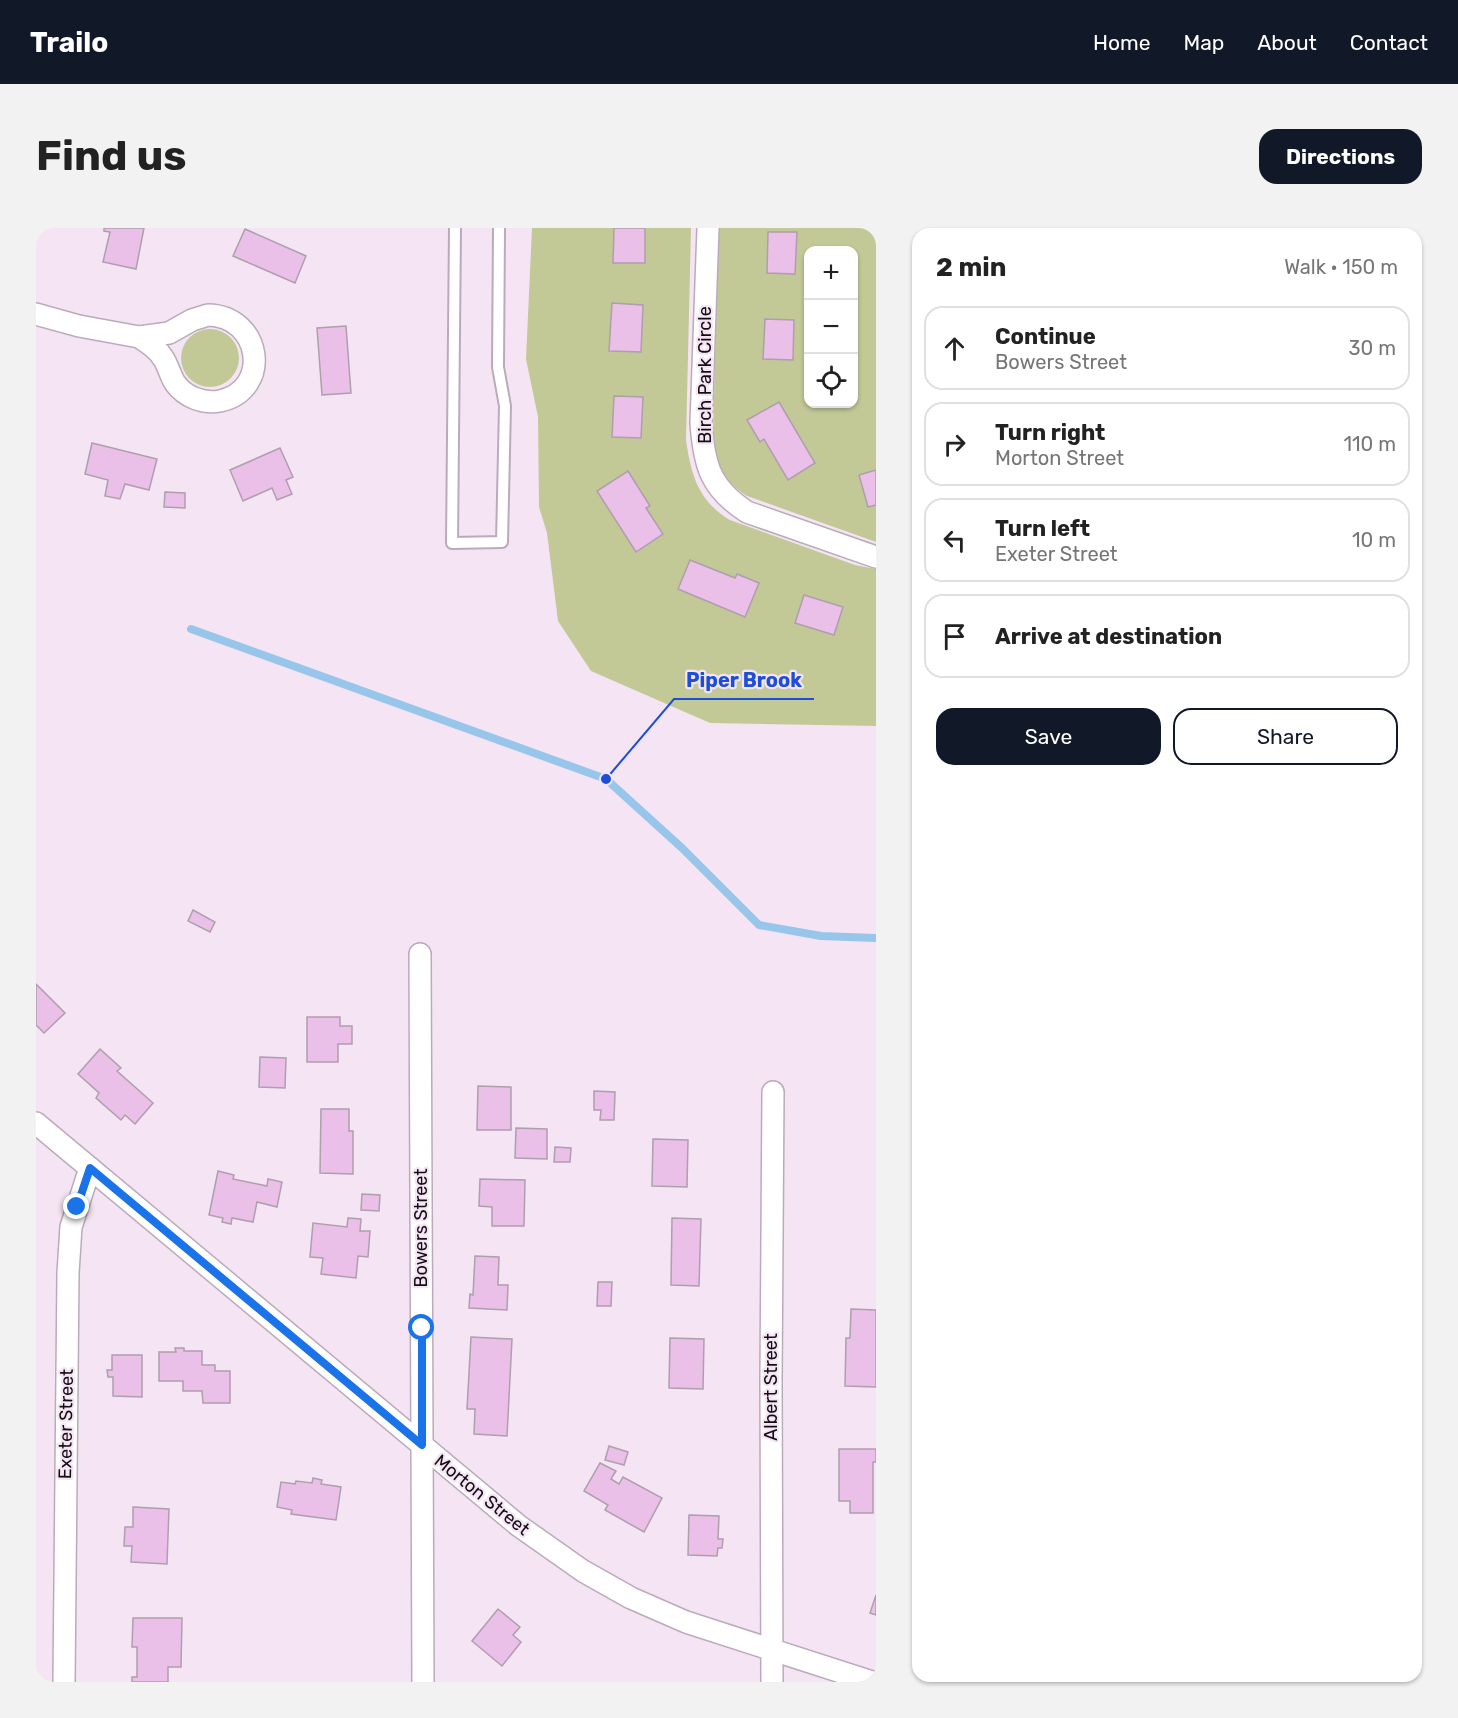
<!DOCTYPE html>
<html lang="en">
<head>
<meta charset="utf-8">
<style>
	body { margin:0; font-family:Rubik,sans-serif; background:#f2f2f2; color:#222 }
	.controls { position:absolute; right:18px; top:18px; display:grid; overflow:hidden; border-radius:12px; box-shadow:0 2px 4px #0004 }
	.controls button { width:54px; height:54px; display:grid; place-items:center; padding:0; border:0; border-bottom:2px solid #e0e0e0; background:#fff; color:#222; font:30px sans-serif }
	.stop { position:absolute; width:18px; height:18px; margin:-14px; border:4px solid #1a73e8; border-radius:50%; background:#fff }
	.stop.end { background:#1a73e8; border-color:#fff; box-shadow:0 2px 6px #0008 }
	.list { margin:0; padding:0; list-style:none }
	h2 { display:flex; justify-content:space-between; align-items:center; height:78px; margin:0; padding:0 24px; font-size:26px }
	h2 small { font-size:20px; font-weight:400; color:#767676 }
	.list li { display:grid; grid-template-columns:39px 1fr auto; gap:18px; align-items:center; box-sizing:border-box; height:84px; margin:0 12px 12px; padding:0 12px; border:2px solid #e0e0e0; border-radius:18px }
	.list b { display:block; font-size:22px; white-space:nowrap }
	.list p { margin:0; font-size:20px; white-space:nowrap; color:#767676 }
	.list em { font-size:20px; font-style:normal; color:#767676 }
	.actions { display:flex; gap:12px; padding:18px 24px }
	.actions a { flex:1; padding:14px 0; border:2px solid #111827; border-radius:18px; text-align:center; font-size:21px; color:#111827 }
	.actions .main { background:#111827; color:#fff }
	.icon { flex:none; width:33px; height:33px; fill:none; stroke:currentColor; stroke-width:2; stroke-linecap:round; stroke-linejoin:round }
	.map { position:relative; flex:none; width:840px; height:1454px; overflow:hidden; border-radius:18px }
	header { display:flex; align-items:center; gap:36px; box-sizing:border-box; height:84px; padding:0 30px; background:#111827; color:#fff }
	header strong { font-size:28px }
	nav { display:flex; gap:33px; margin-inline-start:auto; font-size:21px }
	.intro { display:flex; align-items:center; justify-content:space-between; box-sizing:border-box; height:144px; padding:0 36px }
	h1 { margin:0; font-size:42px }
	.button { padding:15px 27px; border-radius:18px; background:#111827; color:#fff; font-size:21px; font-weight:700 }
	main { display:flex; gap:36px; padding:0 36px }
	aside { flex:1; background:#fff; border-radius:18px; box-shadow:0 2px 4px #0004 }
	.map>svg:first-child { display:block }
	.green { fill:#c2c997; fill-rule:evenodd }
	.lines { fill:none; stroke-linecap:round; stroke-linejoin:round }
	.stream { stroke:#98c6eb; stroke-width:8 }
	.building { fill:#eabfe8; stroke:#ae9fad; stroke-width:1.5 }
	.service-casing { stroke:#bbabba; stroke-width:14 }
	.minor-casing { stroke:#bbabba; stroke-width:24 }
	.service { stroke:#fff; stroke-width:10 }
	.minor { stroke:#fff; stroke-width:21 }
	.route { stroke:#1a73e8; stroke-width:8 }
	.labels { text-anchor:middle; stroke-width:4.5; stroke-linejoin:round; paint-order:stroke }
	.street-label { font-size:18px; fill:#130e13; stroke:#f5e5f4 }
	.leader { fill:none; stroke:#1d4ed8; stroke-width:2 }
	.callout-dot { fill:#1d4ed8; stroke:#f5e5f4; stroke-width:2 }
	.callout-label { font-size:20px; text-anchor:middle; font-weight:bold; fill:#1d4ed8; stroke:#f5e5f4; stroke-width:4.5; stroke-linejoin:round; paint-order:stroke }
</style>
</head>
<body>
<header>
<strong>Trailo</strong>
<nav><a>Home</a><a>Map</a><a>About</a><a>Contact</a></nav>
</header>
<div class="intro"><h1>Find us</h1><a class="button">Directions</a></div>
<main>
<div class="map">
<svg width="840" height="1454" viewBox="0 0 840 1454">
	<rect width="100%" height="100%" fill="#f5e5f4"/>
	<g class="green">
		<path d="M 496,0 L 655,0 L 650,212 C 655,246 662,273 694,292 L 819,337 L 840,341 L 840,498 L 674,495 L 555,443 L 522,393 L 511,305 L 503,279 L 502,189 L 490,131 Z"/>
		<path d="M 683,0 L 840,0 L 840,314 L 711,268 C 684,251 679,232 677,202 ZM 772,22 L 818,22 L 818,176 L 772,176 Z"/>
		<circle cx="174" cy="130" r="29"/>
	</g>
	<g class="lines">
		<polyline class="stream" points="155,401 570,551 646,620 723,697 785,708 840,710"/>
	</g>
	<g class="building">
		<polygon points="68,0 108,0 100,41 67,34 74,4 68,3"/>
		<polygon points="578,0 609,0 609,35 577,35"/>
		<polygon points="209,1 270,28 259,55 197,28"/>
		<polygon points="732,4 761,4 759,46 731,45"/>
		<polygon points="576,75 607,77 605,124 573,123"/>
		<polygon points="729,91 758,92 757,132 727,131"/>
		<polygon points="310,98 315,165 286,167 281,100"/>
		<polygon points="578,168 607,169 605,210 576,209"/>
		<polygon points="743,174 779,235 752,252 728,211 724,214 711,192"/>
		<polygon points="56,215 121,231 113,262 89,256 84,271 69,268 72,252 49,246"/>
		<polygon points="244,220 257,249 250,252 256,266 241,272 236,260 207,273 194,242"/>
		<polygon points="840,242 840,277 832,279 823,247"/>
		<polygon points="592,243 614,278 610,280 627,306 600,324 561,263"/>
		<polygon points="129,264 149,265 149,280 128,279"/>
		<polygon points="654,332 699,350 701,346 723,355 709,389 642,361"/>
		<polygon points="768,367 807,379 798,407 759,395"/>
		<polygon points="157,682 179,694 174,704 152,693"/>
		<polygon points="0,756 29,785 8,805 0,797"/>
		<polygon points="271,789 304,789 304,798 316,798 316,816 302,816 302,834 271,834"/>
		<polygon points="64,821 85,840 81,843 117,875 99,896 89,887 85,892 60,870 63,865 42,846"/>
		<polygon points="224,829 250,830 249,860 223,859"/>
		<polygon points="442,858 475,859 475,902 441,902"/>
		<polygon points="558,863 579,864 578,892 564,892 565,882 558,882"/>
		<polygon points="285,881 313,881 313,903 317,903 317,946 284,945"/>
		<polygon points="480,900 511,901 511,931 479,930"/>
		<polygon points="617,911 652,912 651,959 616,958"/>
		<polygon points="519,919 535,920 534,934 518,934"/>
		<polygon points="182,943 198,947 197,951 231,958 232,951 246,954 241,979 221,974 217,994 196,990 195,996 186,994 187,990 173,987"/>
		<polygon points="444,951 489,952 488,998 456,998 456,979 443,978"/>
		<polygon points="326,966 344,967 343,983 325,982"/>
		<polygon points="312,990 325,991 324,1003 334,1003 332,1029 322,1028 320,1050 285,1046 287,1030 274,1029 277,995 311,999"/>
		<polygon points="636,990 665,991 663,1058 635,1057"/>
		<polygon points="439,1028 463,1029 462,1057 472,1057 471,1082 433,1080 434,1066 437,1067"/>
		<polygon points="562,1054 576,1054 575,1078 561,1078"/>
		<polygon points="815,1081 840,1082 840,1159 809,1158 810,1110 814,1110"/>
		<polygon points="435,1109 476,1111 471,1208 438,1206 439,1181 431,1181"/>
		<polygon points="634,1110 668,1111 667,1161 633,1160"/>
		<polygon points="139,1120 148,1120 148,1123 166,1123 166,1137 179,1137 179,1143 194,1143 194,1175 167,1175 166,1163 147,1163 147,1153 123,1153 123,1124 140,1124"/>
		<polygon points="76,1127 106,1127 106,1169 77,1168 77,1149 72,1149 71,1142 76,1142"/>
		<polygon points="573,1218 592,1224 588,1237 569,1232"/>
		<polygon points="803,1221 840,1221 840,1234 837,1234 837,1285 814,1285 814,1273 803,1273"/>
		<polygon points="564,1235 580,1243 575,1251 583,1256 587,1249 626,1270 608,1304 569,1282 572,1277 548,1263"/>
		<polygon points="277,1250 286,1252 285,1256 305,1259 300,1292 255,1286 256,1282 241,1279 245,1254 259,1256 260,1253 276,1255"/>
		<polygon points="97,1279 133,1281 131,1336 95,1334 96,1318 88,1318 89,1299 97,1299"/>
		<polygon points="653,1287 683,1288 682,1311 687,1311 686,1320 682,1320 681,1328 652,1327"/>
		<polygon points="840,1367 840,1387 834,1385"/>
		<polygon points="462,1381 484,1399 477,1407 485,1414 466,1438 436,1413"/>
		<polygon points="97,1390 146,1390 145,1439 132,1439 132,1454 96,1454 96,1449 101,1449 101,1419 96,1419"/>
	</g>
	<g class="lines">
		<g class="service-casing">
			<polyline id="service" points="419,0 416,315 466,314 469,178 462,139 463,0"/>
		</g>
		<g class="minor-casing">
			<g id="minor">
				<path d="M 672,0 L 665,195 C 668,237 674,260 711,284 L 840,329"/>
				<polyline points="0,86 43,98 103,109"/>
				<path d="M 172,87 C 226,88 236,162 184,173 C 167,176 149,169 139,155 C 134,147 132,137 127,130 C 121,120 112,115 103,109 L 133,105 L 156,92 Z"/>
				<polyline points="384,726 387,1454"/>
				<polyline points="0,895 483,1298 547,1343 595,1370 650,1394 836,1454"/>
				<polyline points="28,1454 32,1045 35,999 54,940"/>
				<polyline points="736,1454 735,1152 737,864"/>
			</g>
		</g>
		<use href="#service" class="service"/>
		<use href="#minor" class="minor"/>
	</g>
	<g class="lines">
		<polyline class="route" points="41,979 54,940 386,1217 386,1100"/>
	</g>
	<g class="labels">
		<g class="street-label">
			<text transform="translate(669 147) rotate(-90)" y="6">Birch Park Circle</text>
			<text transform="translate(385 1000) rotate(-90)" y="6">Bowers Street</text>
			<text transform="translate(735 1159) rotate(-90)" y="6">Albert Street</text>
			<text transform="translate(30 1196) rotate(-89)" y="6">Exeter Street</text>
			<text transform="translate(446 1267) rotate(39)" y="6">Morton Street</text>
		</g>
	</g>
	<path class="leader" d="M570 551L638 471H778"/>
	<circle class="callout-dot" cx="570" cy="551" r="6"/>
	<g class="callout-label">
		<text x="708" y="459">Piper Brook</text>
	</g>
</svg>
<div class="controls">
<button>+</button>
<button>−</button>
<button><svg class="icon" aria-label="locate" viewBox="0 0 24 24"><circle cx="12" cy="12" r="6"/><path d="M12 2v4M12 18v4M2 12h4M18 12h4"/></svg></button>
</div>
<div class="stop" style="left:386px;top:1100px"></div>
<div class="stop end" style="left:41px;top:979px"></div>
</div>
<aside>
<h2>2 min<small>Walk · 150 m</small></h2>
<ul class="list">
<li><svg class="icon" aria-label="ahead" viewBox="0 0 24 24"><path d="M12 20V5M6 11l6-6 6 6"/></svg><div><b>Continue</b><p>Bowers Street</p></div><em>30 m</em></li>
<li><svg class="icon" aria-label="right" viewBox="0 0 24 24"><path d="M7 20v-9h11M14 6l5 5-5 5"/></svg><div><b>Turn right</b><p>Morton Street</p></div><em>110 m</em></li>
<li><svg class="icon" aria-label="left" viewBox="0 0 24 24"><path d="M17 20v-9H6M10 6l-5 5 5 5"/></svg><div><b>Turn left</b><p>Exeter Street</p></div><em>10 m</em></li>
<li><svg class="icon" aria-label="arrive" viewBox="0 0 24 24"><path d="M6 21V4h12l-3 4 3 4H6"/></svg><div><b>Arrive at destination</b></div></li>
</ul>
<div class="actions"><a class="main">Save</a><a>Share</a></div>
</aside>
</main>
</body>
</html>
